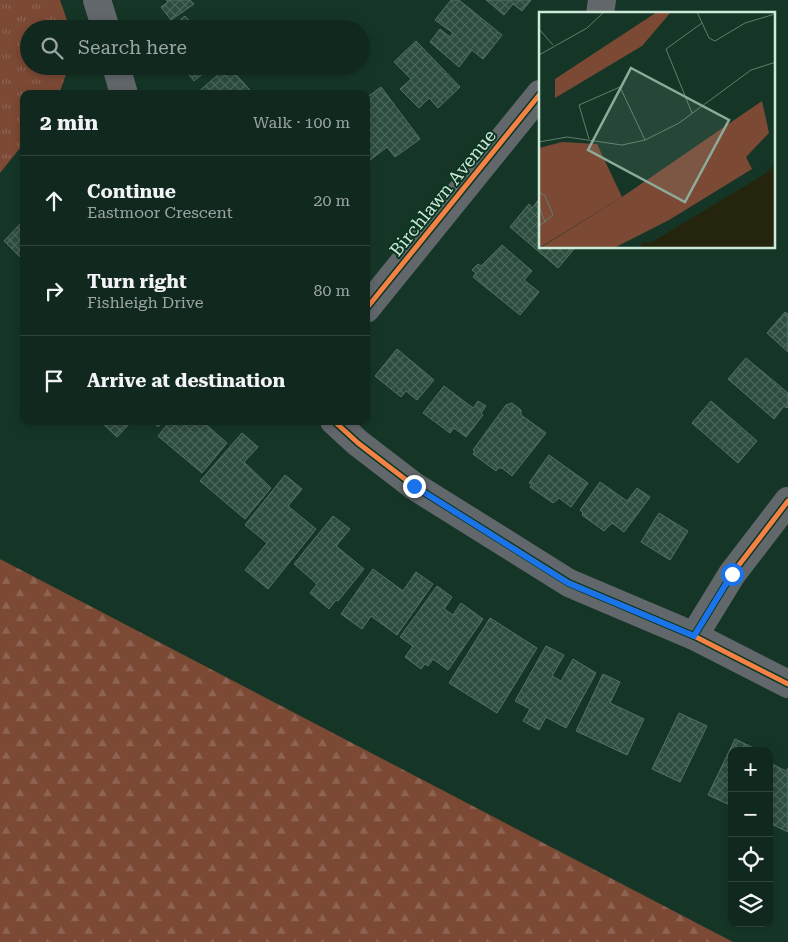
<!DOCTYPE html>
<html lang="en">
<head>
<meta charset="utf-8">
<style>
	body { margin:0; font-family:"Roboto Serif",serif; background:#1e342a; color:#f1f3f6 }
	.controls { position:absolute; right:15px; bottom:15px; display:grid; overflow:hidden; border-radius:10px; box-shadow:0 2px 8px #0003 }
	.controls button { width:45px; height:45px; display:grid; place-items:center; padding:0; border:0; border-bottom:1px solid #30443b; background:#10281d; color:#f1f3f6; font:25px sans-serif }
	.stop { position:absolute; width:15px; height:15px; margin:-11px; border:4px solid #1a73e8; border-radius:50%; background:#fff }
	.stop.end { background:#1a73e8; border-color:#fff; box-shadow:0 1px 5px #0008 }
	.list { margin:0; padding:0; list-style:none }
	h2 { display:flex; justify-content:space-between; align-items:center; height:65px; margin:0; padding:0 20px; font-size:21px }
	h2 small { font-size:16px; font-weight:400; color:#9ca6a4 }
	.list li { display:grid; grid-template-columns:32px 1fr auto; gap:15px; align-items:center; box-sizing:border-box; height:90px; padding:0 20px; border-top:1px solid #30443b }
	.list b { display:block; font-size:19px; white-space:nowrap }
	.list p { margin:0; font-size:16px; white-space:nowrap; color:#9ca6a4 }
	.list em { font-size:16px; font-style:normal; color:#9ca6a4 }
	.icon { flex:none; width:28px; height:28px; fill:none; stroke:currentColor; stroke-width:2; stroke-linecap:round; stroke-linejoin:round }
	.map { position:relative; flex:none; width:788px; height:942px; overflow:hidden }
	.search { position:absolute; background:#10281d; box-shadow:0 2px 8px #0003; left:20px; top:20px; width:350px; height:55px; display:flex; align-items:center; gap:12px; box-sizing:border-box; padding:0 18px; border-radius:28px; color:#9ca6a4; font-size:19px }
	.panel { position:absolute; background:#10281d; box-shadow:0 2px 8px #0003; left:20px; top:90px; width:350px; height:335px; border-radius:10px }
	.map>svg:first-child { display:block }
	.forest { fill:url(#forest-firs) }
	.park { fill:url(#park-tufts) }
	.building { fill:url(#building-cross-hatch); stroke:#577064 }
	.lines { fill:none; stroke-linecap:round; stroke-linejoin:round }
	.minor { stroke:#62676b; stroke-width:28 }
	.cycleway-casing { stroke:#0c3622; stroke-width:8 }
	.cycleway { stroke:#f48246; stroke-width:5 }
	.route { stroke:#1a73e8; stroke-width:6 }
	.labels { text-anchor:middle; stroke-width:4; stroke-linejoin:round; paint-order:stroke }
	.street-label { font-size:18px; fill:#ceead9; stroke:#0c3622 }
	.inset-road { fill:none; stroke:#5f7e6e; stroke-width:1 }
	.view { fill:#8dab9b; fill-opacity:0.15; stroke:#8dab9b; stroke-width:2.5 }
	.inset-edge { fill:none; stroke:#ceead9; stroke-width:2.5 }
</style>
</head>
<body>
<div class="map">
<svg width="788" height="942" viewBox="0 0 788 942">
	<defs>
		<pattern id="forest-firs" width="22" height="20" patternUnits="userSpaceOnUse" patternTransform="scale(1.25)"><rect width="22" height="20" fill="#7c4935"/><path d="M5 1l3.5 6h-7zM16 11l3.5 6h-7z" fill="#8d6352"/></pattern>
		<pattern id="park-tufts" width="24" height="20" patternUnits="userSpaceOnUse" patternTransform="scale(1.25)"><rect width="24" height="20" fill="#7c4935"/><path d="M3 7l-1-3M5 7V3M7 7l1-3M15 17l-1-3M17 17v-4M19 17l1-3" fill="none" stroke="#8d6352"/></pattern>
		<pattern id="building-cross-hatch" width="8" height="8" patternUnits="userSpaceOnUse" patternTransform="scale(1.25)"><rect width="8" height="8" fill="#2d4d3e"/><path d="M0 0l8 8M0 8l8-8" fill="none" stroke="#4a6759"/></pattern>
	</defs>
	<rect width="100%" height="100%" fill="#153627"/>
	<polygon class="forest" points="0,559 733,942 0,942"/>
	<polygon class="park" points="0,0 60,0 70,29 29,29 29,66 69,66 59,94 24,94 24,143 0,173"/>
	<g class="building">
		<polygon points="166,0 190,0 194,4 171,20 161,7 168,2"/>
		<polygon points="451,0 459,0 502,35 483,59 472,50 459,67 430,42 440,29 450,37 453,33 435,20"/>
		<polygon points="486,0 531,0 522,11 513,4 504,15"/>
		<polygon points="185,16 197,29 169,29"/>
		<polygon points="416,41 460,87 438,108 429,98 419,108 400,89 411,79 394,62"/>
		<polygon points="182,66 212,66 194,81"/>
		<polygon points="228,66 250,90 245,94 196,94"/>
		<polygon points="381,87 420,139 395,157 387,147 370,160 366,155 366,126 370,123 366,119 366,98"/>
		<polygon points="540,198 540,248 575,248 558,268 510,227 529,204 532,208"/>
		<polygon points="24,220 24,257 22,259 4,241"/>
		<polygon points="502,245 532,271 524,280 539,292 520,315 473,277 476,273 472,270 478,264 481,266"/>
		<polygon points="785,312 788,314 788,352 767,333"/>
		<polygon points="397,349 434,380 417,400 406,391 401,397 375,376"/>
		<polygon points="746,358 788,393 788,407 786,408 784,406 774,419 728,379"/>
		<polygon points="444,386 473,408 478,401 486,406 481,413 483,415 466,437 454,428 450,433 423,413"/>
		<polygon points="711,401 757,441 738,463 692,423"/>
		<polygon points="512,403 521,410 521,415 546,433 512,476 502,468 498,468 496,471 473,454 475,451 473,450 506,405"/>
		<polygon points="100,421 132,421 117,437"/>
		<polygon points="152,421 163,421 158,427"/>
		<polygon points="170,421 202,421 227,443 202,473 158,436"/>
		<polygon points="242,433 258,447 244,462 271,488 245,519 200,481"/>
		<polygon points="549,455 588,483 571,507 559,498 553,503 530,487 532,484 529,483"/>
		<polygon points="285,475 302,489 288,506 316,529 268,589 245,570 267,543 245,525"/>
		<polygon points="600,482 627,501 637,488 650,497 624,532 612,523 604,531 582,515 583,513 580,510"/>
		<polygon points="659,513 688,531 670,560 641,542"/>
		<polygon points="333,516 350,529 336,546 364,569 338,601 336,600 329,609 310,593 317,584 294,564"/>
		<polygon points="373,569 403,591 416,572 433,584 397,635 371,616 362,629 341,614"/>
		<polygon points="437,586 452,597 444,609 453,615 461,603 483,619 448,670 433,659 428,666 425,664 421,669 405,657 413,646 400,637"/>
		<polygon points="490,618 537,648 497,713 449,683"/>
		<polygon points="546,646 564,655 552,676 561,681 573,659 596,673 566,728 546,717 539,730 523,721 530,709 515,701"/>
		<polygon points="603,674 620,682 610,703 644,719 627,755 576,731"/>
		<polygon points="679,713 707,726 680,782 652,769"/>
		<polygon points="735,739 760,751 732,751 732,806 708,795"/>
		<polygon points="772,764 786,771 788,768 788,832 769,823 769,770"/>
	</g>
	<g class="lines">
		<g class="minor">
			<polyline points="97,0 106,29"/>
			<polyline points="600,14 602,0"/>
			<polyline points="116,66 124,94"/>
			<polyline points="366,309 540,94"/>
			<polyline points="334,421 358,443 414,486 569,583 694,636 788,684"/>
			<polyline points="694,636 732,574 788,501"/>
		</g>
		<g class="cycleway-casing">
			<g id="cycleway">
				<polyline points="366,309 540,94"/>
				<polyline points="334,421 358,443 414,486 569,583 694,636 788,684"/>
				<polyline points="694,636 732,574 788,501"/>
			</g>
		</g>
		<use href="#cycleway" class="cycleway"/>
	</g>
	<g class="lines">
		<polyline class="route" points="414,486 568,583 694,636 732,574"/>
	</g>
	<g class="labels">
		<g class="street-label">
			<text transform="translate(443 193) rotate(-51)" y="6">Birchlawn Avenue</text>
		</g>
	</g>
	<g transform="translate(539 12)">
		<rect width="236" height="236" fill="#153627"/>
		<path d="M 118,0 L 132,0 L 103,34 L 16,86 L 16,67 ZM 223,89 L 230,121 L 207,145 L 213,157 L 130,208 L 75,236 L 1,236 L 83,185 Z" fill="#7c4935"/>
		<path d="M 23,130 L 58,132 L 83,185 L 0,236 L 0,136 Z" fill="#7c4935"/>
		<path d="M 236,153 L 236,236 L 100,236 L 104,229 L 111,231 Z" fill="#25240c"/>
		<path d="M 237,151 L 226,162 L 111,231 L 105,227 L 111,228 Z" fill="#153627"/>
		<path class="inset-road" d="M 158,0 L 170,26 L 176,29 L 206,11 L 236,2M 0,17 L 14,33M 0,43 L 48,16 L 65,0M 153,101 L 127,37 L 163,11M 50,127 L 40,93 L 81,75 L 106,128M 0,130 L 28,125 L 83,133 L 106,128 L 140,111 L 212,58 L 237,50M 0,180 L 6,184 L 14,203 L 0,214M 0,194 L 6,210"/>
		<path class="view" d="M 92,56 L 190,108 L 146,190 L 49,138 Z"/>
		<rect width="236" height="236" class="inset-edge"/>
	</g>
</svg>
<div class="controls">
<button>+</button>
<button>−</button>
<button><svg class="icon" aria-label="locate" viewBox="0 0 24 24"><circle cx="12" cy="12" r="6"/><path d="M12 2v4M12 18v4M2 12h4M18 12h4"/></svg></button>
<button><svg class="icon" aria-label="layers" viewBox="0 0 24 24"><path d="M12 4l9 5-9 5-9-5zM3 14l9 5 9-5"/></svg></button>
</div>
<div class="stop" style="left:732px;top:574px"></div>
<div class="stop end" style="left:414px;top:486px"></div>
<div class="search"><svg class="icon" aria-label="search" viewBox="0 0 24 24"><circle cx="10" cy="10" r="6"/><path d="M15 15l6 6"/></svg>Search here</div>
<section class="panel">
<h2>2 min<small>Walk · 100 m</small></h2>
<ul class="list">
<li><svg class="icon" aria-label="ahead" viewBox="0 0 24 24"><path d="M12 20V5M6 11l6-6 6 6"/></svg><div><b>Continue</b><p>Eastmoor Crescent</p></div><em>20 m</em></li>
<li><svg class="icon" aria-label="right" viewBox="0 0 24 24"><path d="M7 20v-9h11M14 6l5 5-5 5"/></svg><div><b>Turn right</b><p>Fishleigh Drive</p></div><em>80 m</em></li>
<li><svg class="icon" aria-label="arrive" viewBox="0 0 24 24"><path d="M6 21V4h12l-3 4 3 4H6"/></svg><div><b>Arrive at destination</b></div></li>
</ul>
</section>
</div>
</body>
</html>
